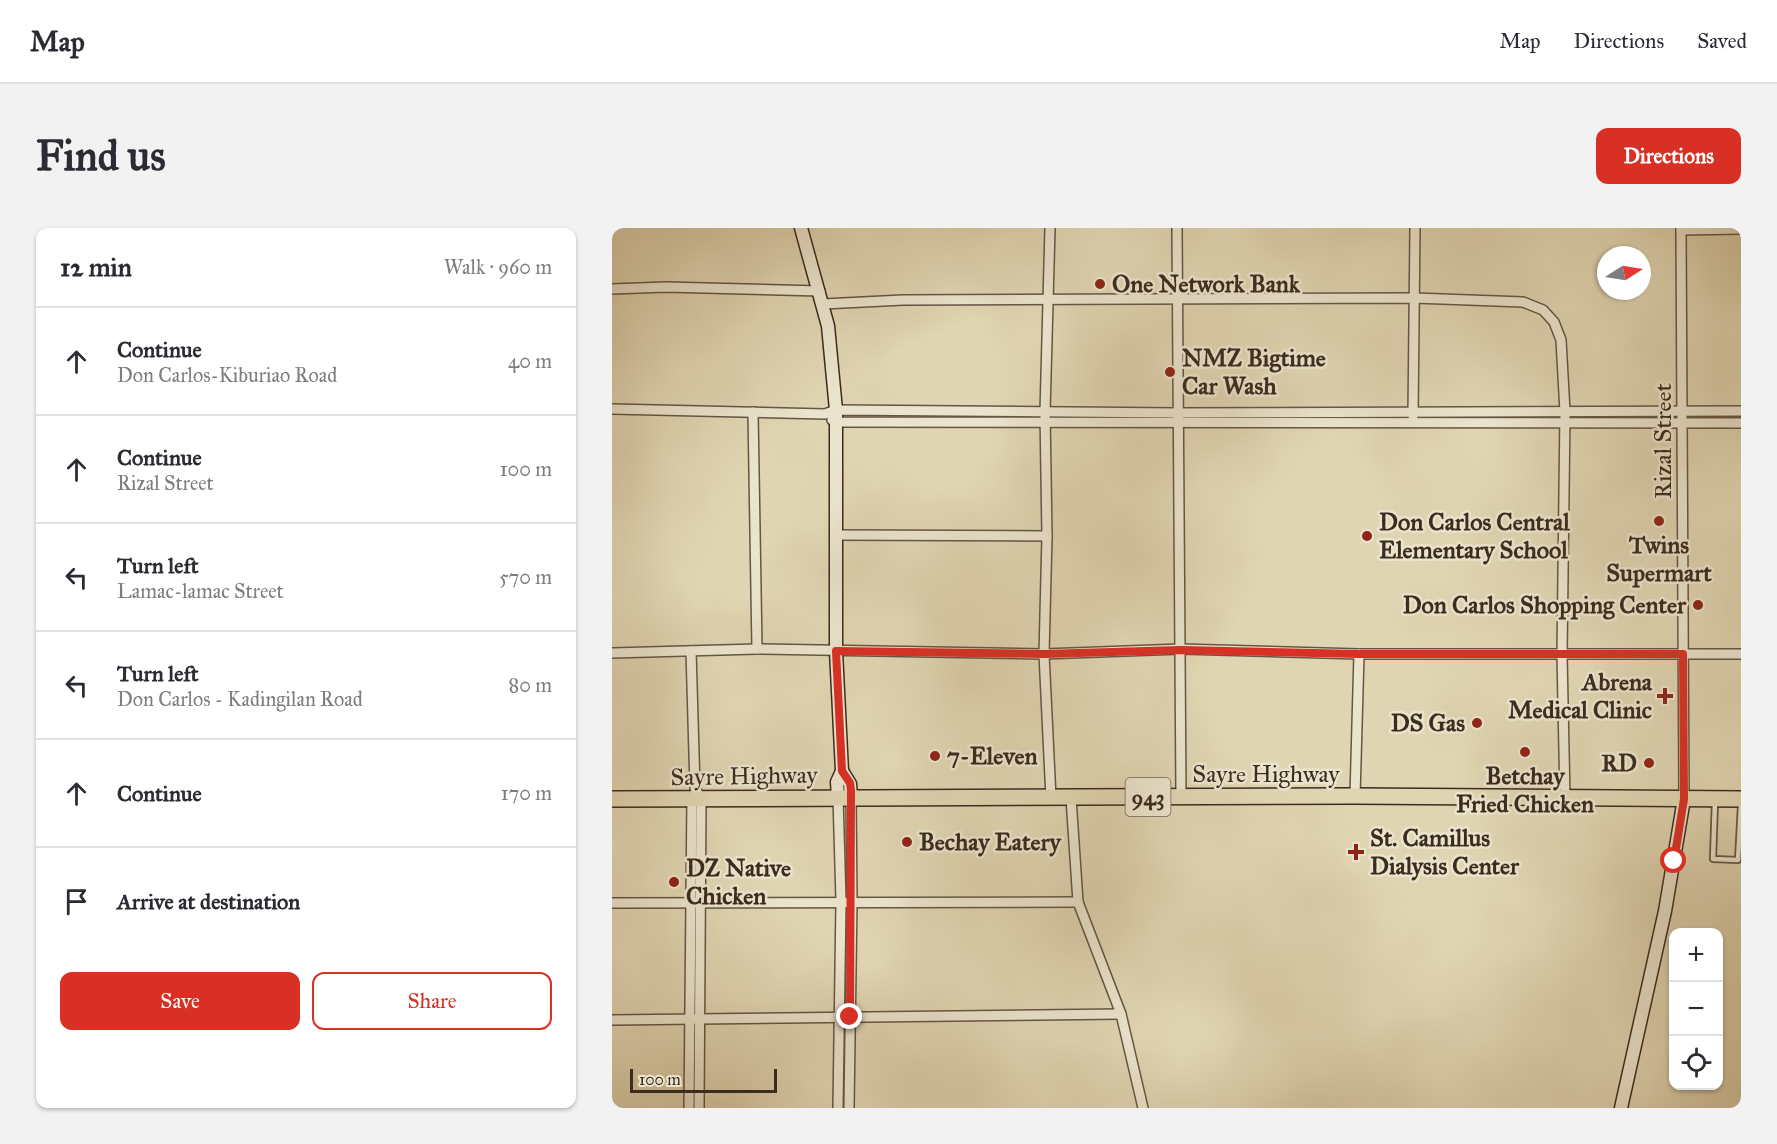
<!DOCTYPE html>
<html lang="en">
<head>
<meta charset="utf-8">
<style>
	body { margin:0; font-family:"IM FELL Great Primer",serif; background:#f2f2f3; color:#2b2b33 }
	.controls { position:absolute; right:18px; bottom:18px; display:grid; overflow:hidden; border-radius:12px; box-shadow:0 2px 4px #0004 }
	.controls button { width:54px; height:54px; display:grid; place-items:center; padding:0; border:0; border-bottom:2px solid #e1e1e2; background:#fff; color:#2b2b33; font:30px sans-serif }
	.compass { position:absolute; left:985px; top:18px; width:54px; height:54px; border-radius:50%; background:#fff; box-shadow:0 2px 4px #0004; rotate:78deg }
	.scale { position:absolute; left:18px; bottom:15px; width:147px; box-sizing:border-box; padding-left:6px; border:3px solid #3c2b1f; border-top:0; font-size:16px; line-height:21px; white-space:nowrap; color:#3c2b1f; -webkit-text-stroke:4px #ebe4cd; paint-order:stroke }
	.stop { position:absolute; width:18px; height:18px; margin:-14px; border:4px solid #d93025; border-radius:50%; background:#fff }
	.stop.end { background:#d93025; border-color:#fff; box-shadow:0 2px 6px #0008 }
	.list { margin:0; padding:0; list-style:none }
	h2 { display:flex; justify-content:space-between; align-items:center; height:78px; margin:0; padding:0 24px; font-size:26px }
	h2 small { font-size:20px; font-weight:400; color:#7c7c81 }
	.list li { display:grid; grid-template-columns:39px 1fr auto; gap:18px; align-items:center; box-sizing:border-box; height:108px; padding:0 24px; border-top:2px solid #e1e1e2 }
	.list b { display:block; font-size:22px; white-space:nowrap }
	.list p { margin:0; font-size:20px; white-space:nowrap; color:#7c7c81 }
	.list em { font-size:20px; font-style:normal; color:#7c7c81 }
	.actions { display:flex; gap:12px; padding:18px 24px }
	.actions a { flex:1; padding:14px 0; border:2px solid #d93025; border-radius:12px; text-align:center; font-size:21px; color:#d93025 }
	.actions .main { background:#d93025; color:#fff }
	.icon { flex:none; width:33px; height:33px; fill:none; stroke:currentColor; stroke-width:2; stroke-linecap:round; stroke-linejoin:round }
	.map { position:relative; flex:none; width:1129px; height:880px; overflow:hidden; border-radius:12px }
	header { display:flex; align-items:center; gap:36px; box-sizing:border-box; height:84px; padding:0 30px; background:#fff; border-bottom:2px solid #e1e1e2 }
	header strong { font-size:28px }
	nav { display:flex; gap:33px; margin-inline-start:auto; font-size:21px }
	.intro { display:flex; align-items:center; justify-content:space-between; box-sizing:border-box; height:144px; padding:0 36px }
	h1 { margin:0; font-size:42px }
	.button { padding:15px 27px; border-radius:12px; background:#d93025; color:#fff; font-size:21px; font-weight:700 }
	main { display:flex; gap:36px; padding:0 36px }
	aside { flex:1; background:#fff; border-radius:12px; box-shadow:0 2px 4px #0004 }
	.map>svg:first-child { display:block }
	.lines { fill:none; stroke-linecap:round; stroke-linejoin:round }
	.service-casing { stroke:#655644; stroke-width:8 }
	.minor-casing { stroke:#655644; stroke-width:12 }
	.secondary-casing { stroke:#3c2b1f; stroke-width:15 }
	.trunk-casing { stroke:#3c2b1f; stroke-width:18 }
	.service { stroke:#ebe4cd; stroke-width:4.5 }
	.minor { stroke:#ebe4cd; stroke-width:9 }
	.secondary { stroke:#ebe4cd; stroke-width:12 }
	.trunk { stroke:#e0d5b2; stroke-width:15 }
	.route { stroke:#d93025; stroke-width:8 }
	.poi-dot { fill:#8f2418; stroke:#ebe4cd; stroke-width:2 }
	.labels { text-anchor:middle; stroke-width:5; stroke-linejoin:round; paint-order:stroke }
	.shield { fill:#ebe4cd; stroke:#706253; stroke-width:1.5 }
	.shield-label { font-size:22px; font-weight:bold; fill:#3c2b1f }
	.poi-label { font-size:24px; font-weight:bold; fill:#3c2b1f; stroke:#ebe4cd; text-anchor:start }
	.street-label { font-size:24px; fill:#3c2b1f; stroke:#ebe4cd }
</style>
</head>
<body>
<header>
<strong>Map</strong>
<nav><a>Map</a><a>Directions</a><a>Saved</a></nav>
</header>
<div class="intro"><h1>Find us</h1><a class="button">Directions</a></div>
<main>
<aside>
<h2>12 min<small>Walk · 960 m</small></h2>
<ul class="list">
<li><svg class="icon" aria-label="ahead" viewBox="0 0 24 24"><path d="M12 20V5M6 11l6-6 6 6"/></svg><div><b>Continue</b><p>Don Carlos-Kiburiao Road</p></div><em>40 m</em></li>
<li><svg class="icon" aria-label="ahead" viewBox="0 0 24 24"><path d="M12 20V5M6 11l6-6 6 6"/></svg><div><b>Continue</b><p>Rizal Street</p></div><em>100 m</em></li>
<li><svg class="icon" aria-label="left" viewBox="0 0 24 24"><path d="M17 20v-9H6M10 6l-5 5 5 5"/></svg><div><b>Turn left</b><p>Lamac-lamac Street</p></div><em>570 m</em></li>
<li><svg class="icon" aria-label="left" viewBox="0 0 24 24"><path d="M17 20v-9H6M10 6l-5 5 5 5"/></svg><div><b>Turn left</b><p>Don Carlos - Kadingilan Road</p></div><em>80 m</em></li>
<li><svg class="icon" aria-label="ahead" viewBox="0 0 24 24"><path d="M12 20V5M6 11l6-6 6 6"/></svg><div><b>Continue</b></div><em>170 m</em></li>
<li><svg class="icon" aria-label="arrive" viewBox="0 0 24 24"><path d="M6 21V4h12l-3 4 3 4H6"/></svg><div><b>Arrive at destination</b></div></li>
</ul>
<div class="actions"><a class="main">Save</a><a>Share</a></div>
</aside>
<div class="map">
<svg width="1129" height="880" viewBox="0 0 1129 880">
	<rect width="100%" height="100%" fill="#e0d5b2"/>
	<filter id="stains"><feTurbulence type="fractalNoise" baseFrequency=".00333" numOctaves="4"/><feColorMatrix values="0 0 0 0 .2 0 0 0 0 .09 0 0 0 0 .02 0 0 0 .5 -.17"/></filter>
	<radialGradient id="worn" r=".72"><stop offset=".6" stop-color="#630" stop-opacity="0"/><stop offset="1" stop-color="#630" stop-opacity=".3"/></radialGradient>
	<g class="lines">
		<g class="service-casing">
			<polyline id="service" points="1103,573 1101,631 1126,632 1129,577"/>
		</g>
		<g class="minor-casing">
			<g id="minor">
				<polyline points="438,0 433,185 435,308 432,426 439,570"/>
				<polyline points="565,0 569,569"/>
				<polyline points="1069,0 1072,571"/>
				<polyline points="1069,2 1129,1"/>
				<polyline points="0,61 54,59 208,63"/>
				<polyline points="211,76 291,72 803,70 911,74 931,82 942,94 949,112 953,184 950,427 953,571"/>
				<polyline points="0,181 213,186 224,182 565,185 1129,183"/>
				<polyline points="141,184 145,421"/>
				<polyline points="801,188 803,0"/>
				<polyline points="220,192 224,194 1129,195"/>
				<polyline points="225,307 435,308"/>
				<polyline points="79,423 83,560 89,571 87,880"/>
				<polyline points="0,425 145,421 432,426 569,421 747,426 1129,426"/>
				<polyline points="743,568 747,426"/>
				<polyline points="226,569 229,673 226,880"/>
				<polyline points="459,570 466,674 509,786 531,880"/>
				<polyline points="0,675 466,674"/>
				<polyline points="0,792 509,786"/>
				<polyline points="77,880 80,568"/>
				<polyline points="237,880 240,673 239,569"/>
			</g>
		</g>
		<g class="secondary-casing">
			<g id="secondary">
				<polyline points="189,0 216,98 224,182 224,423 230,543 225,554 226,569"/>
				<polyline points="230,543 238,556 239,569"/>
				<polyline points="1009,880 1053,683 1072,571"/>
			</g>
		</g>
		<g class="trunk-casing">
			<polyline id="trunk" points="0,571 743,568 1129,571"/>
		</g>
		<use href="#service" class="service"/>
		<use href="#minor" class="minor"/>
		<use href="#secondary" class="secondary"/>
		<use href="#trunk" class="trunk"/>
	</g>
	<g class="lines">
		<polyline class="route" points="238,789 239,562 238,555 230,543 224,423 432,426 569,422 747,426 1071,426 1072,571 1062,633"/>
	</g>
	<g class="poi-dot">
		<circle cx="488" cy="56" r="6"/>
		<circle cx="558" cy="144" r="6"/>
		<circle cx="1047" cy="293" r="6"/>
		<circle cx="755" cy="308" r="6"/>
		<circle cx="1086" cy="377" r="6"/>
		<path d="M1050 459h6v6h6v6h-6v6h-6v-6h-6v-6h6z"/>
		<circle cx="865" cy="495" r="6"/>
		<circle cx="913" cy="524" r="6"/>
		<circle cx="323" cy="528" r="6"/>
		<circle cx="1037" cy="535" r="6"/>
		<circle cx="295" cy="614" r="6"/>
		<path d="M741 615h6v6h6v6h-6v6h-6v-6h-6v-6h6z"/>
		<circle cx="62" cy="654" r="6"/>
	</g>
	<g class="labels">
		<rect class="shield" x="513.5" y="550" width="45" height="38" rx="4.5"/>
		<g class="shield-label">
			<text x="536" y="577">943</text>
		</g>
		<g class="poi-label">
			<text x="500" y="64">One Network Bank</text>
			<text x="570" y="138">NMZ Bigtime<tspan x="570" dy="28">Car Wash</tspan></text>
			<text x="767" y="302">Don Carlos Central<tspan x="767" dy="28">Elementary School</tspan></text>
			<text x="1047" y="325" text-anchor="middle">Twins<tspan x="1047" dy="28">Supermart</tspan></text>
			<text x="1074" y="385" text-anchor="end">Don Carlos Shopping Center</text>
			<text x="1040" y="462" text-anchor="end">Abrena<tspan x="1040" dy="28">Medical Clinic</tspan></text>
			<text x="853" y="503" text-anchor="end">DS Gas</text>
			<text x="335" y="536">7-Eleven</text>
			<text x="1025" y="543" text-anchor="end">RD</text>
			<text x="913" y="556" text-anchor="middle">Betchay<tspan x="913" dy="28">Fried Chicken</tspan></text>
			<text x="758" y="618">St. Camillus<tspan x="758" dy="28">Dialysis Center</tspan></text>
			<text x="307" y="622">Bechay Eatery</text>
			<text x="74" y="648">DZ Native<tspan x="74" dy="28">Chicken</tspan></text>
		</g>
		<g class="street-label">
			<text transform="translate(1051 213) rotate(-90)" y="8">Rizal Street</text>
			<text x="654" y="554">Sayre Highway</text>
			<text transform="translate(132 548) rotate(-1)" y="8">Sayre Highway</text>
		</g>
	</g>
	<rect width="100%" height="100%" filter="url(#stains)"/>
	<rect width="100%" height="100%" fill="url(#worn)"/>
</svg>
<div class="controls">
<button>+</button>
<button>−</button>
<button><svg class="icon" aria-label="locate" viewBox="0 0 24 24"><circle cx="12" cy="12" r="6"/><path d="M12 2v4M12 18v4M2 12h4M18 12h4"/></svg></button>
</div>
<svg class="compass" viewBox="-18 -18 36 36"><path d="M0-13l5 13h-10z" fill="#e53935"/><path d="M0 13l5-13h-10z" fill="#7c7c81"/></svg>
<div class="scale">100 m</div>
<div class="stop" style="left:1062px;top:633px"></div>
<div class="stop end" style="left:238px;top:789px"></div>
</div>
</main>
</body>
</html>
